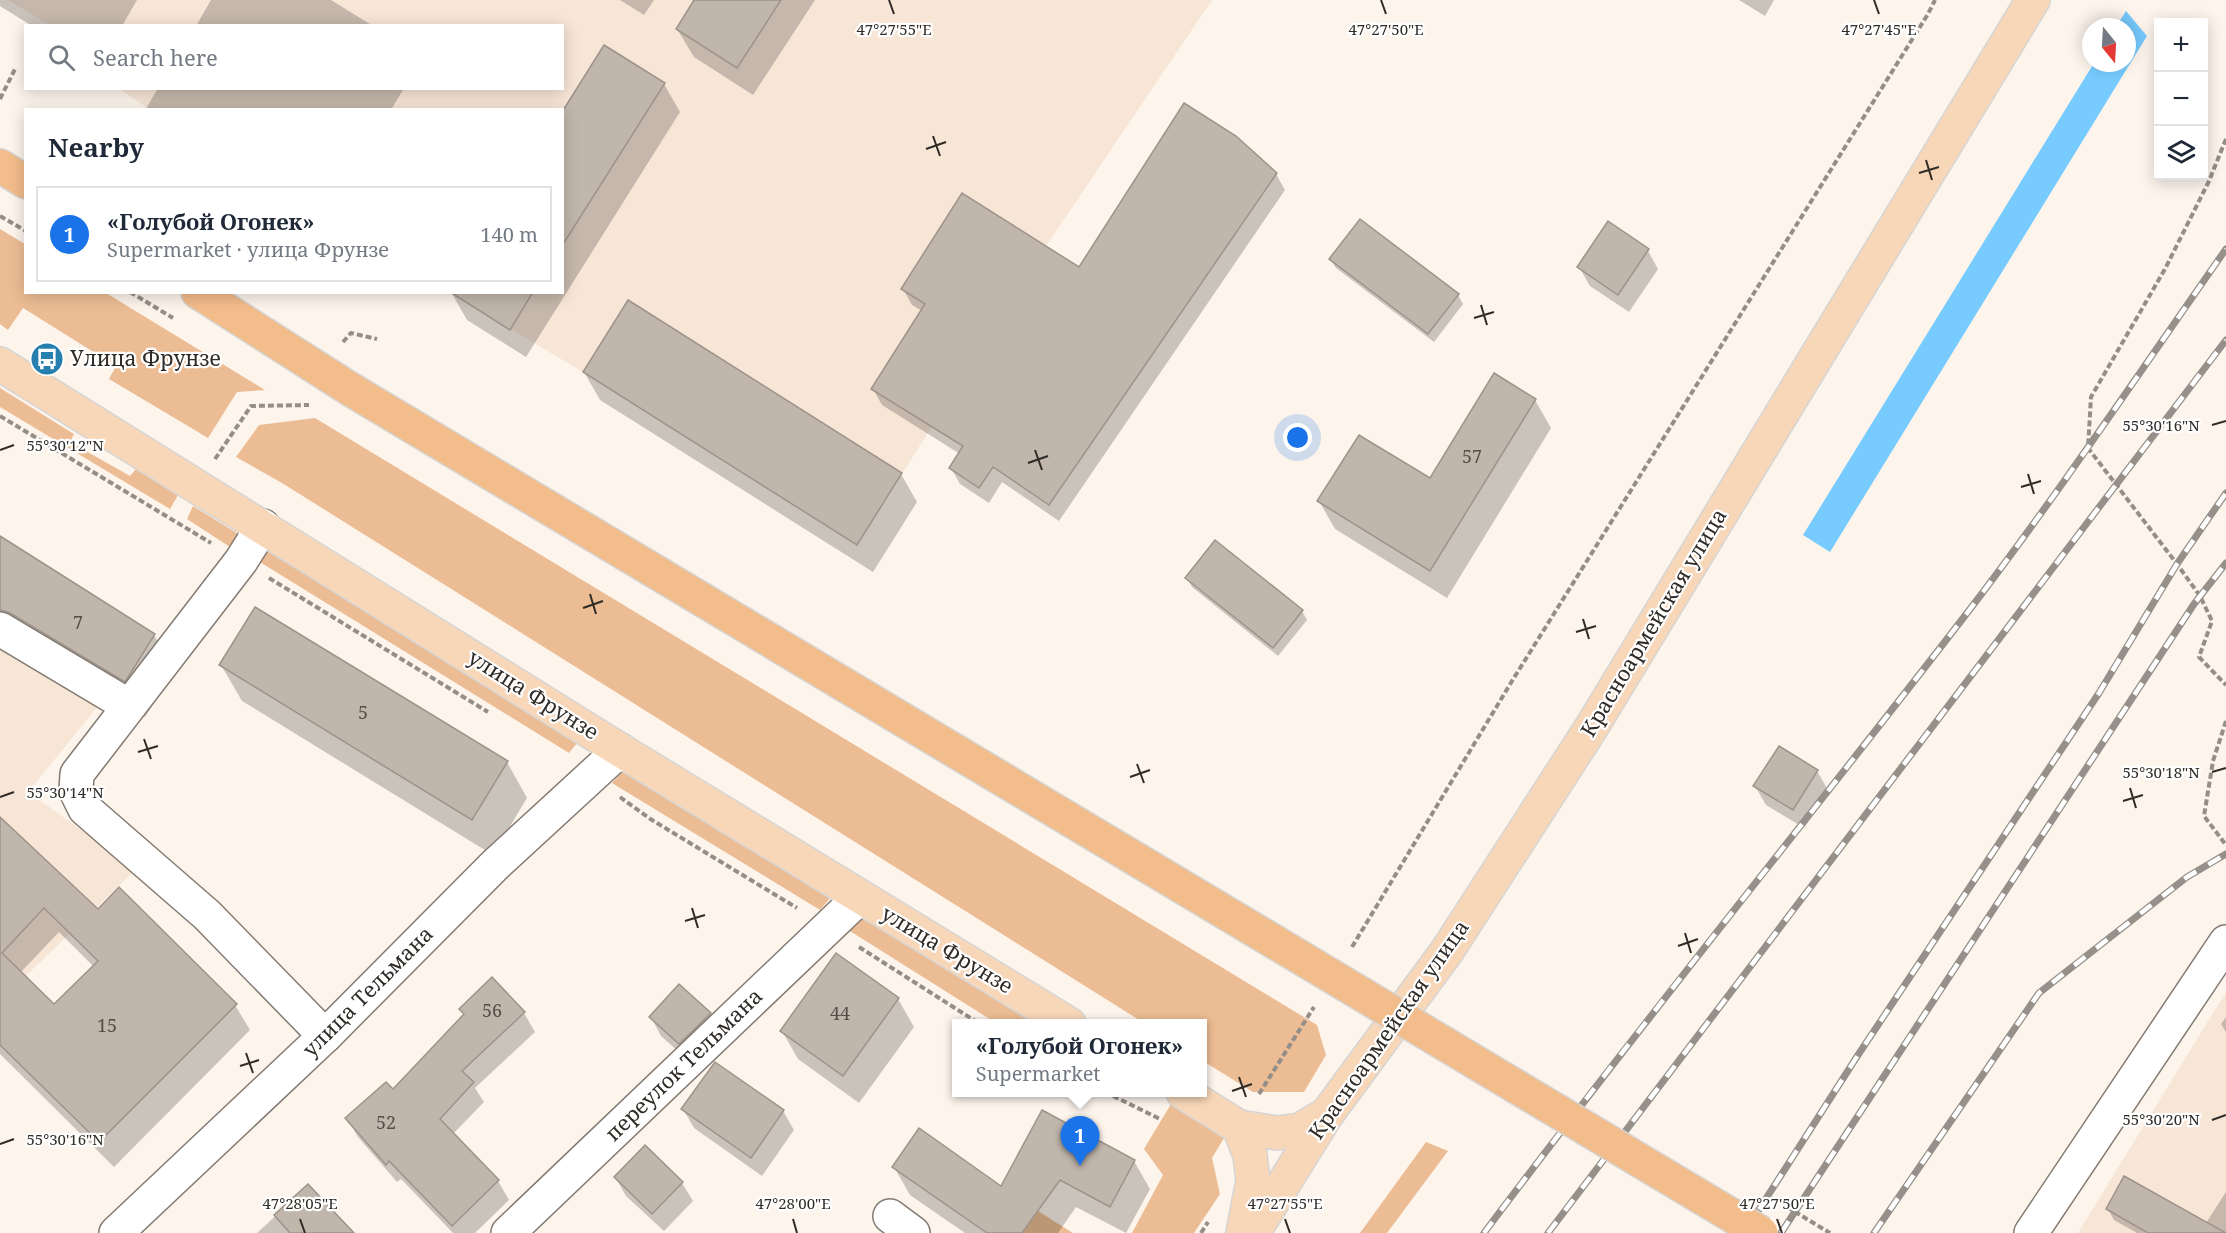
<!DOCTYPE html>
<html lang="en">
<head>
<meta charset="utf-8">
<style>
	body { margin:0; font-family:"Noto Serif",serif; background:#f6f6f7; color:#1f2937 }
	.controls { position:absolute; right:18px; top:18px; display:grid; overflow:hidden; border-radius:0px; box-shadow:0 3px 15px #0003 }
	.controls button { width:54px; height:54px; display:grid; place-items:center; padding:0; border:0; border-bottom:2px solid #e0e1e3; background:#fff; color:#1f2937; font:30px sans-serif }
	.compass { position:absolute; left:2082px; top:18px; width:54px; height:54px; border-radius:50%; background:#fff; box-shadow:0 3px 15px #0003; rotate:162deg }
	.you { position:absolute; left:1298px; top:438px; width:21px; height:21px; margin:-15px; border:4px solid #fff; border-radius:50%; background:#1a73e8; box-shadow:0 0 0 9px #1a73e833 }
	.badge { display:grid; place-items:center; width:39px; height:39px; border-radius:50%; background:#1a73e8; color:#fff; font-size:20px; font-weight:700 }
	.pin { position:absolute; translate:-50% -50px; filter:drop-shadow(0 2px 3px #0008) }
	.pin::after { content:''; position:absolute; top:32px; width:21px; height:18px; background:inherit; clip-path:polygon(0 0,100% 0,50% 100%) }
	.popup { position:absolute; left:952px; top:1019px; width:255px; height:78px; box-sizing:border-box; display:grid; place-content:center; border-radius:0px; background:#fff; filter:drop-shadow(0 2px 4px #0005); font-size:20px; white-space:nowrap; color:#747a83 }
	.popup b { font-size:22px; color:#1f2937 }
	.popup::after { content:''; position:absolute; left:50%; top:100%; margin-left:-12px; border:12px solid transparent; border-top-color:#fff }
	.list { margin:0; padding:0; list-style:none }
	h2 { display:flex; justify-content:space-between; align-items:center; height:78px; margin:0; padding:0 24px; font-size:26px }
	h2 small { font-size:20px; font-weight:400; color:#747a83 }
	.list li { display:grid; grid-template-columns:39px 1fr auto; gap:18px; align-items:center; box-sizing:border-box; height:96px; margin:0 12px 12px; padding:0 12px; border:2px solid #e0e1e3; border-radius:0px }
	.list b { display:block; font-size:22px; white-space:nowrap }
	.list p { margin:0; font-size:20px; white-space:nowrap; color:#747a83 }
	.list em { font-size:20px; font-style:normal; color:#747a83 }
	.icon { flex:none; width:33px; height:33px; fill:none; stroke:currentColor; stroke-width:2; stroke-linecap:round; stroke-linejoin:round }
	.map { position:relative; flex:none; width:2226px; height:1233px; overflow:hidden }
	.search { position:absolute; background:#fff; box-shadow:0 3px 15px #0003; left:24px; top:24px; width:540px; height:66px; display:flex; align-items:center; gap:15px; box-sizing:border-box; padding:0 21px; border-radius:0px; color:#747a83; font-size:22px }
	.panel { position:absolute; background:#fff; box-shadow:0 3px 15px #0003; left:24px; top:108px; width:540px; height:186px; border-radius:0px }
	.map>svg:first-child { display:block }
	.built { fill:#f7e5d6 }
	.green { fill:#ecbd94 }
	.water { fill:#77cbfe }
	.shadow { fill:#0003; fill-rule:evenodd }
	.building { fill:#c1b6ac; stroke:#9d938a; stroke-width:1.5; fill-rule:evenodd }
	.lines { fill:none; stroke-linecap:round; stroke-linejoin:round }
	.minor-casing { stroke:#847a72; stroke-width:36 }
	.major-casing { stroke:#d5d5d4; stroke-width:36 }
	.highway-casing { stroke:#d5d5d4; stroke-width:36 }
	.path { stroke:#948e88; stroke-width:4; stroke-dasharray:6 3; stroke-linecap:butt }
	.minor { stroke:#fff; stroke-width:33 }
	.major { stroke:#f8d7b9; stroke-width:33 }
	.highway { stroke:#f3bc8b; stroke-width:33 }
	.rail-casing { stroke:#96908a; stroke-width:7 }
	.rail { stroke:#fff; stroke-width:4.5; stroke-dasharray:14; stroke-linecap:butt }
	.highway-bridge-casing { stroke:#d5d5d4; stroke-width:36; stroke-linecap:butt }
	.path-bridge { stroke:#948e88; stroke-width:4; stroke-dasharray:6 3; stroke-linecap:butt }
	.highway-bridge { stroke:#f3bc8b; stroke-width:33 }
	.ticks { fill:none; stroke:#2f2b27; stroke-width:2 }
	.labels { text-anchor:middle; stroke-width:4.5; stroke-linejoin:round; paint-order:stroke }
	.number-label { font-size:18px; fill:#544e48 }
	.poi-label { font-size:21px; fill:#2f2b27; stroke:#fff; text-anchor:start }
	.street-label { font-size:21px; fill:#2f2b27; stroke:#fff }
	.ticks-label { font-size:15px; text-anchor:middle; fill:#2f2b27; stroke:#fff; stroke-width:4.5; stroke-linejoin:round; paint-order:stroke }
</style>
</head>
<body>
<div class="map">
<svg width="2226" height="1233" viewBox="0 0 2226 1233">
	<rect width="100%" height="100%" fill="#fdf4ec"/>
	<g class="built">
		<polygon points="8,0 1212,0 1046,246 857,545 583,372 450,293 562,292 562,110 149,109 120,89 562,88 562,26 51,26"/>
		<polygon points="0,640 103,700 28,792 136,869 0,1001"/>
		<polygon points="2226,992 2226,1233 2078,1233"/>
	</g>
	<g class="green">
		<polygon points="0,229 25,244 26,292 106,293 265,390 237,392 208,438 109,379 116,366 23,308 8,330 0,324"/>
		<polygon points="0,388 74,434 70,442 130,476 136,469 178,495 170,509 0,407"/>
		<polygon points="315,418 1317,1025 1326,1055 1304,1092 1253,1092 1203,1061 1203,1024 1144,1023 282,483 236,457 259,425"/>
		<polygon points="193,506 243,537 233,549 187,519"/>
		<polygon points="263,547 582,737 569,753 255,559"/>
		<polygon points="624,770 831,897 820,910 612,783"/>
		<polygon points="855,914 1039,1023 996,1023 842,926"/>
		<polygon points="1174,1099 1224,1138 1212,1158 1220,1194 1194,1233 1132,1233 1163,1175 1144,1149"/>
		<polygon points="1426,1142 1448,1151 1387,1233 1360,1233"/>
		<polygon points="1038,1211 1073,1233 1022,1233"/>
	</g>
	<polygon class="water" points="2126,11 2147,36 1830,552 1803,535 2094,63 2127,63 2127,27 2116,27"/>
	<g class="shadow">
		<polygon points="0,0 137,0 122,26 32,26 0,6"/>
		<polygon points="211,0 331,0 373,26 196,26"/>
		<polygon points="620,0 654,0 644,15"/>
		<polygon points="696,0 815,0 753,95 694,57 677,29"/>
		<polygon points="1739,0 1774,0 1765,16"/>
		<polygon points="664,84 680,112 526,357 467,320 451,292 562,292 562,114"/>
		<polygon points="158,88 404,88 391,110 148,110 147,107"/>
		<polygon points="1276,174 1285,190 1059,521 1002,482 989,503 960,484 951,468 960,454 882,405 873,389 922,311 912,305 903,289 1079,269"/>
		<polygon points="1648,251 1658,269 1629,312 1590,286 1579,267"/>
		<polygon points="1330,259 1458,295 1463,304 1434,342 1336,268"/>
		<polygon points="584,372 901,474 917,502 873,572 600,400"/>
		<polygon points="1535,400 1551,428 1447,598 1335,529 1319,501 1430,480"/>
		<polygon points="0,538 154,635 175,671 145,717 32,648 0,634"/>
		<polygon points="1187,578 1302,611 1307,620 1278,656 1192,587"/>
		<polygon points="221,665 507,762 527,798 493,855 242,701"/>
		<polygon points="1817,771 1828,790 1804,828 1766,805 1755,786"/>
		<path d="M 0,822 L 98,911 L 235,1005 L 250,1030 L 114,1167 L 0,1054 ZM 59,932 L 94,967 L 54,1006 L 20,973 Z"/>
		<polygon points="679,986 710,1014 720,1033 690,1062 661,1036 651,1017"/>
		<polygon points="898,999 914,1027 859,1103 798,1059 782,1031"/>
		<polygon points="461,1009 524,1013 535,1032 475,1088 484,1102 453,1134 498,1181 509,1200 475,1233 453,1233 401,1179 397,1182 358,1137 347,1118 393,1092 465,1016"/>
		<polygon points="2226,1017 2226,1032 2221,1024"/>
		<polygon points="715,1064 783,1111 794,1130 762,1176 694,1128 683,1109"/>
		<polygon points="1134,1161 1150,1189 1126,1233 1076,1207 1058,1233 965,1233 910,1195 894,1167 1002,1188"/>
		<polygon points="616,1178 682,1183 693,1201 664,1231 626,1196"/>
		<polygon points="308,1186 348,1233 257,1233"/>
		<polygon points="2226,1192 2226,1233 2137,1233 2114,1220 2108,1209 2206,1223"/>
	</g>
	<g class="building">
		<polygon points="694,0 781,0 737,68 676,29"/>
		<polygon points="604,45 665,83 562,246 562,112"/>
		<polygon points="1184,103 1236,136 1277,173 1049,505 993,467 979,488 949,468 963,446 871,389 925,304 901,289 962,193 1079,267"/>
		<polygon points="1360,219 1459,294 1428,334 1329,259"/>
		<polygon points="1608,221 1649,249 1618,295 1577,267"/>
		<polygon points="450,292 533,292 510,330"/>
		<polygon points="628,300 902,473 857,545 583,372"/>
		<polygon points="1494,373 1536,399 1430,571 1317,501 1359,435 1430,478"/>
		<polygon points="0,536 155,634 125,682 10,613 0,610"/>
		<polygon points="1215,540 1303,610 1273,648 1185,578"/>
		<polygon points="255,607 508,761 472,820 219,665"/>
		<polygon points="1779,746 1818,770 1793,810 1753,786"/>
		<path d="M 0,817 L 98,909 L 119,887 L 237,1004 L 99,1142 L 0,1045 ZM 44,908 L 98,961 L 54,1004 L 2,953 Z"/>
		<polygon points="836,953 899,998 843,1076 780,1031"/>
		<polygon points="492,977 525,1012 462,1071 474,1082 440,1119 499,1180 452,1226 389,1161 386,1165 345,1118 386,1082 393,1089 464,1014 459,1009"/>
		<polygon points="679,984 711,1013 679,1044 649,1017"/>
		<polygon points="715,1062 784,1110 751,1158 681,1109"/>
		<polygon points="1042,1110 1135,1160 1110,1207 1060,1180 1022,1233 987,1233 892,1167 919,1128 1001,1186"/>
		<polygon points="645,1145 683,1182 652,1214 614,1177"/>
		<polygon points="2124,1176 2226,1233 2148,1233 2106,1209"/>
		<polygon points="308,1184 354,1233 290,1233 274,1215"/>
	</g>
	<g class="lines">
		<g class="minor-casing">
			<g id="minor">
				<polyline points="263,526 241,561 77,774 76,791 85,809 207,915 325,1036"/>
				<polyline points="0,629 129,706"/>
				<polyline points="890,1216 913,1233"/>
				<polyline points="116,1233 325,1036 495,865 620,750"/>
				<polyline points="508,1233 860,897"/>
				<polyline points="2031,1233 2226,942"/>
			</g>
		</g>
		<g class="major-casing">
			<g id="major">
				<polyline points="0,364 620,750 1069,1024"/>
				<polyline points="1183,1092 1239,1127 1277,1133 1300,1130 1327,1114"/>
				<polyline points="1239,1127 1250,1155 1253,1181 1243,1233"/>
				<polyline points="1253,1233 1327,1114 1447,951 1591,728 2033,0"/>
			</g>
		</g>
		<g class="highway-casing">
			<g id="highway">
				<polyline points="0,166 26,182"/>
				<polyline points="198,292 350,389"/>
			</g>
		</g>
		<g class="path">
			<polyline points="0,99 15,69"/>
			<polyline points="2226,139 2209,181 2165,269 2091,397 2088,448 2177,564 2200,596 2212,621 2199,657 2226,685"/>
			<polyline points="0,216 26,231"/>
			<polyline points="130,292 173,318"/>
			<polyline points="343,342 351,333 377,339"/>
			<polyline points="0,416 211,543"/>
			<polyline points="215,459 251,406 309,405"/>
			<polyline points="269,578 488,712"/>
			<polyline points="2226,721 2213,761 2204,816 2226,845"/>
			<polyline points="620,797 652,820 797,908"/>
			<polyline points="859,947 980,1024"/>
			<polyline points="1352,947 1512,681 1928,14 1935,0"/>
			<polyline points="1105,1092 1160,1119"/>
			<polyline points="1259,1094 1314,1007"/>
			<polyline points="1201,1233 1208,1222"/>
		</g>
		<use href="#minor" class="minor"/>
		<use href="#major" class="major"/>
		<use href="#highway" class="highway"/>
		<g class="rail-casing">
			<g id="rail">
				<path d="M 1484,1233 C 1640,1025 1805,823 1964,617 C 2056,497 2140,372 2226,249"/>
				<polyline points="1548,1233 2226,340"/>
				<polyline points="1744,1233 1858,1055 2099,693 2177,564 2226,493"/>
				<polyline points="1781,1233 2194,604 2226,563"/>
				<polyline points="1874,1233 2039,993 2187,877 2226,854"/>
			</g>
		</g>
		<use href="#rail" class="rail"/>
		<g class="highway-bridge-casing">
			<polyline id="highway-bridge" points="350,389 1761,1233"/>
		</g>
		<polyline class="path-bridge" points="1787,1207 1830,1233"/>
		<use href="#highway-bridge" class="highway-bridge"/>
	</g>
	<path class="ticks" d="M 889,0 L 894,14M 1381,0 L 1386,14M 1874,0 L 1879,14M 933,136 L 940,156M 926,149 L 946,142M 1926,160 L 1932,180M 1919,173 L 1939,167M 1481,305 L 1487,325M 1474,318 L 1494,312M 2212,425 L 2226,421M 0,450 L 14,445M 1035,450 L 1042,470M 1028,463 L 1048,456M 2028,474 L 2034,494M 2021,487 L 2041,481M 590,594 L 596,614M 583,608 L 603,601M 1583,619 L 1589,639M 1576,632 L 1596,626M 144,739 L 151,759M 138,752 L 158,746M 1137,764 L 1144,783M 2212,772 L 2226,768M 1130,777 L 1150,770M 2130,788 L 2136,808M 0,797 L 14,792M 2123,801 L 2143,795M 692,908 L 698,928M 685,921 L 705,915M 1685,933 L 1691,953M 1678,946 L 1698,939M 246,1053 L 253,1073M 240,1066 L 259,1060M 1239,1077 L 1246,1097M 1232,1091 L 1252,1084M 2212,1120 L 2226,1115M 0,1144 L 14,1139M 300,1219 L 305,1233M 793,1219 L 797,1233M 1285,1219 L 1290,1233M 1777,1219 L 1782,1233"/>
	<defs>
		<g id="bus-disc" transform="scale(1.725)"><circle r="9.5" fill="#277fae" stroke="#fff"/><path d="M-5-6H5V4H4V6H2V4H-2V6H-4V4H-5ZM-3.5-4V0h7V-4ZM-3.5 1.2v1.5H-2V1.2ZM2 1.2v1.5H3.5V1.2Z" fill="#fff"/></g>
	</defs>
	<g fill-rule="evenodd">
		<use href="#bus-disc" x="47" y="359"/>
	</g>
	<g class="labels">
		<g class="number-label">
			<text x="1472" y="463">57</text>
			<text x="78" y="629">7</text>
			<text x="363" y="719">5</text>
			<text x="492" y="1017">56</text>
			<text x="840" y="1020">44</text>
			<text x="107" y="1032">15</text>
			<text x="386" y="1129">52</text>
		</g>
		<g class="poi-label">
			<text x="70" y="366">Улица Фрунзе</text>
		</g>
		<g class="street-label">
			<text transform="translate(1654 623) rotate(-59)" y="7">Красноармейская улица</text>
			<text transform="translate(533 695) rotate(32)" y="7">улица Фрунзе</text>
			<text transform="translate(947 950) rotate(31)" y="7">улица Фрунзе</text>
			<text transform="translate(368 992) rotate(-45)" y="7">улица Тельмана</text>
			<text transform="translate(1389 1030) rotate(-55)" y="7">Красноармейская улица</text>
			<text transform="translate(684 1065) rotate(-44)" y="7">переулок Тельмана</text>
		</g>
	</g>
	<g class="ticks-label">
		<text x="894" y="35">47°27'55"E</text>
		<text x="1386" y="35">47°27'50"E</text>
		<text x="1879" y="35">47°27'45"E</text>
		<text x="2161" y="431">55°30'16"N</text>
		<text x="65" y="451">55°30'12"N</text>
		<text x="2161" y="778">55°30'18"N</text>
		<text x="65" y="798">55°30'14"N</text>
		<text x="2161" y="1125">55°30'20"N</text>
		<text x="65" y="1145">55°30'16"N</text>
		<text x="300" y="1209">47°28'05"E</text>
		<text x="793" y="1209">47°28'00"E</text>
		<text x="1285" y="1209">47°27'55"E</text>
		<text x="1777" y="1209">47°27'50"E</text>
	</g>
</svg>
<div class="controls">
<button>+</button>
<button>−</button>
<button><svg class="icon" aria-label="layers" viewBox="0 0 24 24"><path d="M12 4l9 5-9 5-9-5zM3 14l9 5 9-5"/></svg></button>
</div>
<svg class="compass" viewBox="-18 -18 36 36"><path d="M0-13l5 13h-10z" fill="#e53935"/><path d="M0 13l5-13h-10z" fill="#747a83"/></svg>
<div class="you"></div>
<div class="pin badge" style="left:1080px;top:1166px">1</div>
<div class="popup"><b>«Голубой Огонек»</b>Supermarket</div>
<div class="search"><svg class="icon" aria-label="search" viewBox="0 0 24 24"><circle cx="10" cy="10" r="6"/><path d="M15 15l6 6"/></svg>Search here</div>
<section class="panel">
<h2>Nearby<small></small></h2>
<ul class="list">
<li><span class="badge">1</span><div><b>«Голубой Огонек»</b><p>Supermarket · улица Фрунзе</p></div><em>140 m</em></li>
</ul>
</section>
</div>
</body>
</html>
